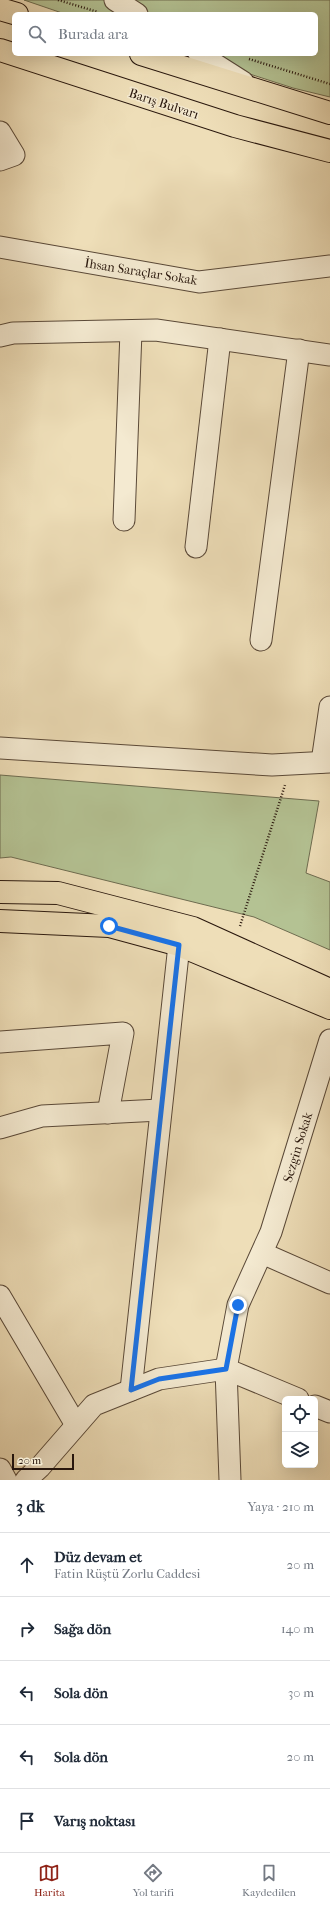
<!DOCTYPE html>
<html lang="tr">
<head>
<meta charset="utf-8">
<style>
	body { margin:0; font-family:"IM FELL French Canon",serif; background:#f2f2f3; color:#1f2937 }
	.controls { position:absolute; right:12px; bottom:12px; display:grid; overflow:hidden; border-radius:6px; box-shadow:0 4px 16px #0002 }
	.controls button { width:36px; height:36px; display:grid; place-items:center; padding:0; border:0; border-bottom:1px solid #e0e1e3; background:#fff; color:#1f2937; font:20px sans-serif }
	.scale { position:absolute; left:12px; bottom:10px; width:62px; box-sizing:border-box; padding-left:4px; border:2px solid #29170d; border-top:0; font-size:11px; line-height:14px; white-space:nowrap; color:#29170d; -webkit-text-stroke:3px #f4ead1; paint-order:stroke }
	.stop { position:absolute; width:12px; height:12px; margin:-9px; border:3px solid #1a73e8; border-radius:50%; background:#fff }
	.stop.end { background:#1a73e8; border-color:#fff; box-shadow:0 1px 4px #0008 }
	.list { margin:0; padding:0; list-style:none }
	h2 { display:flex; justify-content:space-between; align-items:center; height:52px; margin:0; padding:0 16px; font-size:17px }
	h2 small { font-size:13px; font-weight:400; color:#747a83 }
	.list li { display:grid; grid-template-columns:26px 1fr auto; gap:12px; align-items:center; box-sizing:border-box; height:64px; padding:0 16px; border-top:1px solid #e0e1e3 }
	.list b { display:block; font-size:15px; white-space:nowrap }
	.list p { margin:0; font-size:13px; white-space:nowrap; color:#747a83 }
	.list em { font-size:13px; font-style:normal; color:#747a83 }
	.icon { flex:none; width:22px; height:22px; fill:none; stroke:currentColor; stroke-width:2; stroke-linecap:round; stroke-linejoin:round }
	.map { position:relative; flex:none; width:330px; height:1480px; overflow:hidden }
	.search { position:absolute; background:#fff; box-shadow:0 4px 16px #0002; left:12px; right:12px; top:12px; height:44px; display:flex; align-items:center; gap:10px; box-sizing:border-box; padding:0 14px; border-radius:6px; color:#747a83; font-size:15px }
	.sheet { height:372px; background:#fff }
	nav { display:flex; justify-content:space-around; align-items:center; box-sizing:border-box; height:56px; border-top:1px solid #e0e1e3; background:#fff; font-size:11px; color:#747a83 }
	nav a { display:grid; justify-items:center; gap:2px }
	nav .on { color:#8f2418 }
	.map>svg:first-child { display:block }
	.green { fill:#b4c293; stroke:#6e6c50 }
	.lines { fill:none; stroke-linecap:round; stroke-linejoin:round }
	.minor-casing { stroke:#5a4938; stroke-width:23 }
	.major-casing { stroke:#29170d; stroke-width:24 }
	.path { stroke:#29170d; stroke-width:2.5; stroke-dasharray:1 2; stroke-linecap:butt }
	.minor { stroke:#f4ead1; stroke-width:21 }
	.major { stroke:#eedeb8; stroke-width:22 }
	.route { stroke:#1a73e8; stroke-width:5 }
	.labels { text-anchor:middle; stroke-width:3; stroke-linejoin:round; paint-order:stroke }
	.street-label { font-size:13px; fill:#29170d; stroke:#f4ead1 }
</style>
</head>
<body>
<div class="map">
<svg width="330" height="1480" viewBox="0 0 330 1480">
	<rect width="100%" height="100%" fill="#eedeb8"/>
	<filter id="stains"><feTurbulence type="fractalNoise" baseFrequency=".005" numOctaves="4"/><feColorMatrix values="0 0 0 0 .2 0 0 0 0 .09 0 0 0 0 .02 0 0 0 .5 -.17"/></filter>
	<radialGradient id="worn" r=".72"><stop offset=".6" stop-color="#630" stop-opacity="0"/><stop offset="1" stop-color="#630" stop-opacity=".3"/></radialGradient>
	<g class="green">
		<polygon points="24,0 330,0 330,97 293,88 188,54 316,54 316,14 65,14"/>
		<polygon points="0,775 319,801 306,873 330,882 330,950 254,917 11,857 0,858"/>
	</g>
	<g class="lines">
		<g class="minor-casing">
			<g id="minor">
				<polyline points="115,0 137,14"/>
				<polyline points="199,54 243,82"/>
				<polyline points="0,132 14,155 0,160"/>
				<polyline points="0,247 199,282 330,266"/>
				<polyline points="0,336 13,333 156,330 330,355"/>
				<polyline points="124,520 131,331"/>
				<polyline points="196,547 220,339"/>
				<polyline points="261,640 299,350"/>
				<polyline points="0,748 272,765 330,762"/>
				<polyline points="322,762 330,707"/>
				<polyline points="0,1042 123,1033 108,1113"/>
				<polyline points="0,1128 42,1116 160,1110"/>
				<polyline points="262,1253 330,1283"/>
				<polyline points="0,1296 76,1425"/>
				<polyline points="131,1390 179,945"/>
				<polyline points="298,1399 226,1369 238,1305 271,1232 330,1040"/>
				<polyline points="315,1406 330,1412"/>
				<polyline points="0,1469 6,1480"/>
				<polyline points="26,1480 40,1467 94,1405 159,1379 226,1369 230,1480"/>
			</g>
		</g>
		<g class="major-casing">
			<g id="major">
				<polyline points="0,9 17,14"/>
				<polyline points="0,50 235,126 330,151"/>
				<polyline points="141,54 330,113"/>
				<polyline points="0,892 58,893 193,928 330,990"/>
				<polyline points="0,921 109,926 179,945 330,1008"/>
			</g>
		</g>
		<g class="path">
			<polyline points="58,0 98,12"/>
			<polyline points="249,59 330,84"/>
			<polyline points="240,926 285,785"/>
		</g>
		<use href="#minor" class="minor"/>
		<use href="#major" class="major"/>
	</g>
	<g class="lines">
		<polyline class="route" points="109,926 179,945 131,1390 159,1379 226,1369 238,1305"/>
	</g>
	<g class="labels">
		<g class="street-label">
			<text transform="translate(164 103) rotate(18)" y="5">Barış Bulvarı</text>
			<text transform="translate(141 271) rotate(9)" y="5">İhsan Saraçlar Sokak</text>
			<text transform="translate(297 1147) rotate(-73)" y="5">Sezgin Sokak</text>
		</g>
	</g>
	<rect width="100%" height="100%" filter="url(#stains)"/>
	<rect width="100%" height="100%" fill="url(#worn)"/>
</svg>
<div class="controls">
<button><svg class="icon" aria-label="locate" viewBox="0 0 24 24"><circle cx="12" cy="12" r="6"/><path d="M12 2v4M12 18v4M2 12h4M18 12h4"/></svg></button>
<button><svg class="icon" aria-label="layers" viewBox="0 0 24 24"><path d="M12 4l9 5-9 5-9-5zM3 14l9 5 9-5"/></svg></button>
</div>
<div class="scale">20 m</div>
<div class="stop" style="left:109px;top:926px"></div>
<div class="stop end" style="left:238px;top:1305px"></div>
<div class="search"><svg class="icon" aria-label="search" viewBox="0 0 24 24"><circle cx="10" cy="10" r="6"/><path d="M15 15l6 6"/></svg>Burada ara</div>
</div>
<section class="sheet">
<h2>3 dk<small>Yaya · 210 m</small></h2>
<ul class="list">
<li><svg class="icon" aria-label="ahead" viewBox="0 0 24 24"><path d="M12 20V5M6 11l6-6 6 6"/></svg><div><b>Düz devam et</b><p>Fatin Rüştü Zorlu Caddesi</p></div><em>20 m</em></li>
<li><svg class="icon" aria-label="right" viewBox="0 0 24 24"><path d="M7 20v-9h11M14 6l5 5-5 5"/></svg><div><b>Sağa dön</b></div><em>140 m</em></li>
<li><svg class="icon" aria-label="left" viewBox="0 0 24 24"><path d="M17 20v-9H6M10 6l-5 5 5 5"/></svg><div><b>Sola dön</b></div><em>30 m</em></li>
<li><svg class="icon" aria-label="left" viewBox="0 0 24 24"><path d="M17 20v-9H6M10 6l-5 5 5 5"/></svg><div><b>Sola dön</b></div><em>20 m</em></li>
<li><svg class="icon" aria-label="arrive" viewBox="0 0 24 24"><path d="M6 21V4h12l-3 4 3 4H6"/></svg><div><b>Varış noktası</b></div></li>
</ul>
</section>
<nav>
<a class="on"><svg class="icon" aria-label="map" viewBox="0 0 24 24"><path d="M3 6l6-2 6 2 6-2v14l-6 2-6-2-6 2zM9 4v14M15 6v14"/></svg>Harita</a>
<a><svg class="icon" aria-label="directions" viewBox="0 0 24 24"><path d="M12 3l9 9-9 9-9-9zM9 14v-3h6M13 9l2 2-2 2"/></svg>Yol tarifi</a>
<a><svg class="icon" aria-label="saved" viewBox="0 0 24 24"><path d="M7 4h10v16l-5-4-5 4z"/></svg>Kaydedilen</a>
</nav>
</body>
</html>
